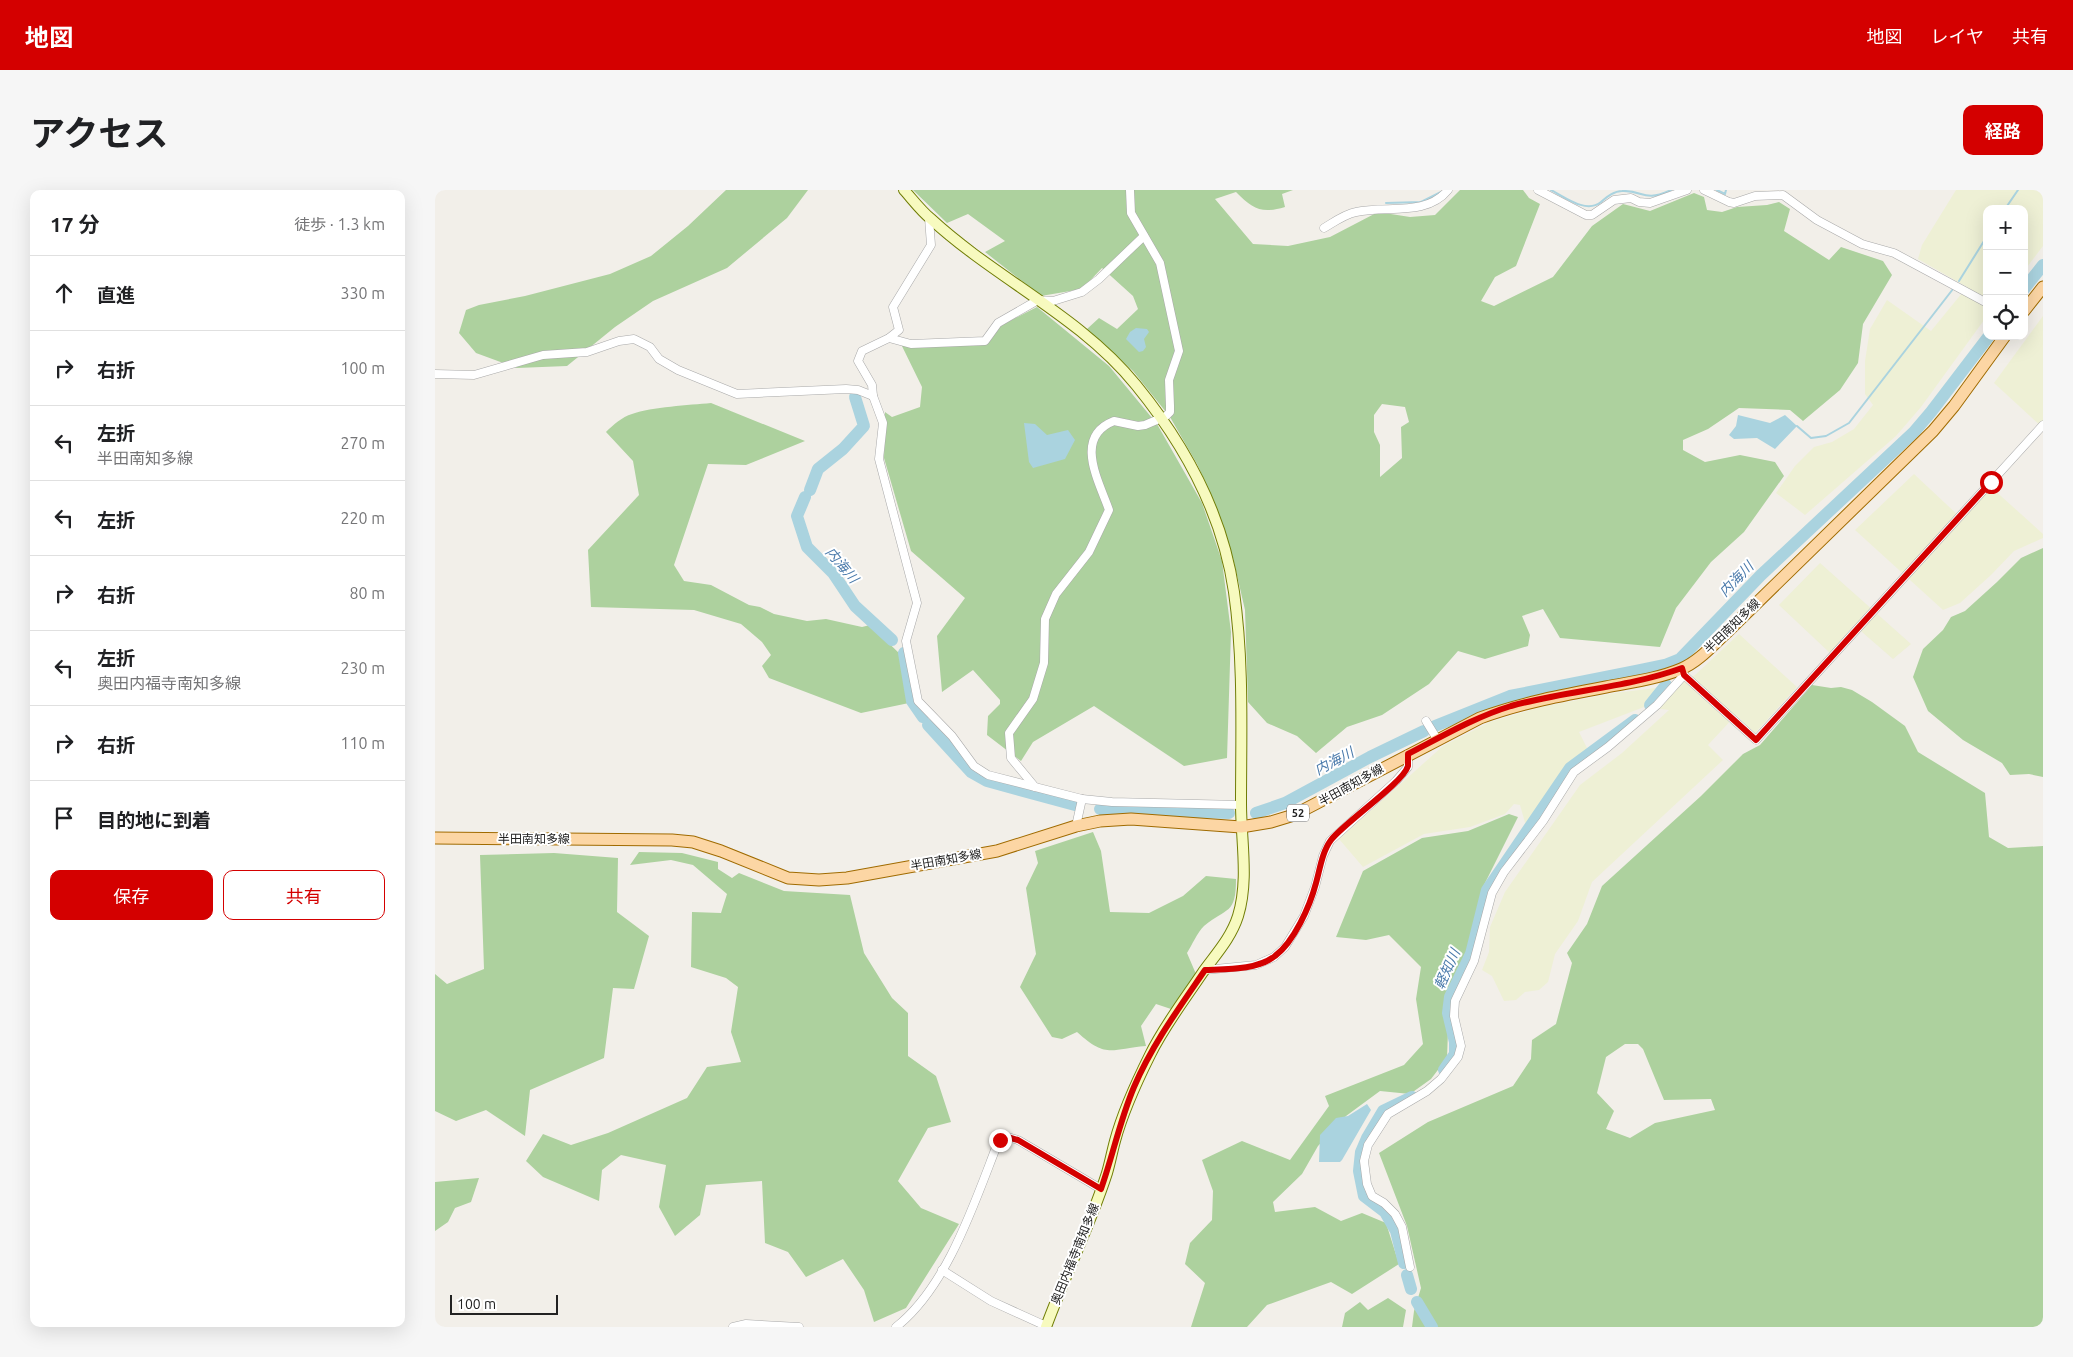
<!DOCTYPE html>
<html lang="ja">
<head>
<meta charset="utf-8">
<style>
	body { margin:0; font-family:Ubuntu,"Noto Sans JP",sans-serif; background:#f6f6f6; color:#202124 }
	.controls { position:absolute; right:15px; top:15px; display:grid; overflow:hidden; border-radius:10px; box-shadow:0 5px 20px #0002 }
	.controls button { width:45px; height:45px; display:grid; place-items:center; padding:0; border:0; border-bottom:1px solid #e0e0e0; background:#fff; color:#202124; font:25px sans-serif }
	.scale { position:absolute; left:15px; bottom:12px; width:108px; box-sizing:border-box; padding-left:5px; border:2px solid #222; border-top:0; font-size:14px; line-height:18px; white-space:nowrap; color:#222; -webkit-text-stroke:4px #fff; paint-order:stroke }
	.stop { position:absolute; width:15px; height:15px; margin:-11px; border:4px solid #d40000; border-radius:50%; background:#fff }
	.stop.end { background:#d40000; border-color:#fff; box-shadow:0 1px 5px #0008 }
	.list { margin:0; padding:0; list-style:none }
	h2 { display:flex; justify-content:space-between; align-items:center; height:65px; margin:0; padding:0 20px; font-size:21px }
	h2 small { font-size:16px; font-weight:400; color:#757577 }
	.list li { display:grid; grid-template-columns:32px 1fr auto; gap:15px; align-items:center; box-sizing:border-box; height:75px; padding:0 20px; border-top:1px solid #e0e0e0 }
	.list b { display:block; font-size:19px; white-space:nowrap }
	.list p { margin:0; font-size:16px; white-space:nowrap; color:#757577 }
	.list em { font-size:16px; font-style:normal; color:#757577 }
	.actions { display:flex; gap:10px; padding:15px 20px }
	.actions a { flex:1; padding:11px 0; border:1px solid #d40000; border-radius:10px; text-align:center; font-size:18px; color:#d40000 }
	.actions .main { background:#d40000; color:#fff }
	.icon { flex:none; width:28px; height:28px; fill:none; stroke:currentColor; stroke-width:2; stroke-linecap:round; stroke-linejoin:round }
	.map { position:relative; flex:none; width:1608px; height:1137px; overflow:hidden; border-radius:10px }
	header { display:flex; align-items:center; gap:30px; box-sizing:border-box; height:70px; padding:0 25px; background:#d40000; color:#fff }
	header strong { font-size:24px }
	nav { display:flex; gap:28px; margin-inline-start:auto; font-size:18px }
	.intro { display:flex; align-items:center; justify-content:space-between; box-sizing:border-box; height:120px; padding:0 30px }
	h1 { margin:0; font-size:35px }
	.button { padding:12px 22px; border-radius:10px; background:#d40000; color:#fff; font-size:18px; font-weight:700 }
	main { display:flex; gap:30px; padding:0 30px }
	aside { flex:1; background:#fff; border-radius:10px; box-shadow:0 5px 20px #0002 }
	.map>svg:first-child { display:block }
	.farmland { fill:#eef0d5 }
	.forest { fill:#add19e; fill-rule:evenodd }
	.water { fill:#aad3df }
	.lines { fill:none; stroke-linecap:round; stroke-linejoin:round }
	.stream { stroke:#aad3df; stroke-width:2 }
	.river { stroke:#aad3df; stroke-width:12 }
	.street-casing { stroke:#a9a9a9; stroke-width:9 }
	.secondary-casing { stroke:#707d05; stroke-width:12 }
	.primary-casing { stroke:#a06b00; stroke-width:13 }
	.street { stroke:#fff; stroke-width:8 }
	.secondary { stroke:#f7fabf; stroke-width:10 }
	.primary { stroke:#fcd6a4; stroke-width:11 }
	.route { stroke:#d40000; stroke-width:6 }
	.labels { text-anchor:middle; stroke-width:4; stroke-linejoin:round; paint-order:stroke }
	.shield { fill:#fff; stroke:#646464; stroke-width:1 }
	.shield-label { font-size:11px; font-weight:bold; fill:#222 }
	.street-label { font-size:12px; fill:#222; stroke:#fff }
	.water-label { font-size:14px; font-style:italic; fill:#4a7aab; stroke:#fff }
</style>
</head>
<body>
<header>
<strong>地図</strong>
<nav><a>地図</a><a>レイヤ</a><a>共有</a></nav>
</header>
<div class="intro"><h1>アクセス</h1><a class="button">経路</a></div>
<main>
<aside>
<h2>17 分<small>徒歩 · 1.3 km</small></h2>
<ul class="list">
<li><svg class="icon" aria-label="ahead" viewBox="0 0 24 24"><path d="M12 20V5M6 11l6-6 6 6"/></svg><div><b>直進</b></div><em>330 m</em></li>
<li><svg class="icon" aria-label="right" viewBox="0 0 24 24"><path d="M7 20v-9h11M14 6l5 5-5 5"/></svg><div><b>右折</b></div><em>100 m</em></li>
<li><svg class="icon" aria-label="left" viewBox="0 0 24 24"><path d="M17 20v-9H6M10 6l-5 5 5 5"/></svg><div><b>左折</b><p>半田南知多線</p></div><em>270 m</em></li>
<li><svg class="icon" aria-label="left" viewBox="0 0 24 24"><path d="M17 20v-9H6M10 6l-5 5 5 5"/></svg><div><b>左折</b></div><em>220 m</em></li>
<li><svg class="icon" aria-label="right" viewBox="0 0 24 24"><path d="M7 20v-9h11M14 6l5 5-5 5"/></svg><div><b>右折</b></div><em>80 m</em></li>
<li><svg class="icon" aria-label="left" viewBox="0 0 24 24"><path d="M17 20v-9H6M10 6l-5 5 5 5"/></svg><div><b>左折</b><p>奥田内福寺南知多線</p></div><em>230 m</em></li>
<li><svg class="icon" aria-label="right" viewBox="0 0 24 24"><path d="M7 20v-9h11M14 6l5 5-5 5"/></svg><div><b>右折</b></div><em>110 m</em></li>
<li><svg class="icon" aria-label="arrive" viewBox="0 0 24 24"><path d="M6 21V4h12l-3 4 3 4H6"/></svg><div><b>目的地に到着</b></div></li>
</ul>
<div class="actions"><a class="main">保存</a><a>共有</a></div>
</aside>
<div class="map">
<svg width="1608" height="1137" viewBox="0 0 1608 1137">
	<rect width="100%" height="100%" fill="#f2efe9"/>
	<g class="farmland">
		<polygon points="1521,0 1608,0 1608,56 1589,81 1589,19 1552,19 1552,126 1486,217 1461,246 1370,325 1341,303 1360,276 1379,257 1397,252 1419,239 1438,215 1430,204 1430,171 1435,139 1452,110 1496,141 1532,97 1483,69 1487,55"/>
		<polygon points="1608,126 1608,238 1559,193"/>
		<polygon points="1479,284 1526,328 1556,297 1608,344 1608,348 1579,361 1556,385 1525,413 1508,420 1420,340"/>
		<polygon points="1385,373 1476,454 1458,469 1419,435 1395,463 1344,415"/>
		<polygon points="1304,444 1362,497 1320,543 1301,525 1273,555 1288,570 1157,692 1143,731 1120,764 1113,792 1104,800 1090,802 1081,810 1069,811 1057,786 1047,780 1054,762 1055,737 1070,702 1145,595 1187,563 1234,520 1209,517 1144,542 1154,562 1132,577 1091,636 1085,615 1079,614 1070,624 1035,637 989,644 928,677 904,649 1008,556 1055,532 1106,517 1180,503 1244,495 1260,485"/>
	</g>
	<g class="forest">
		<polygon points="291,0 373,0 352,28 292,78 218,111 180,137 132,176 82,178 41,163 24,143 31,120 44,115 90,106 175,84 216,66 253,36"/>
		<path d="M 478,0 L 858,0 L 847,4 L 850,17 C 826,24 818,19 801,2 L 780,9 L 818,54 L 853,56 L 895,47 L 943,22 L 975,27 L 1000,25 L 1025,0 L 1088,0 L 1094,8 L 1105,14 L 1081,76 L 1060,87 L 1046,111 L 1059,116 L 1118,87 L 1157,36 L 1188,14 L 1215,21 L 1259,3 L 1269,7 L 1272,20 L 1287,22 L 1302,17 L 1332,15 L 1344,12 L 1355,19 L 1349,41 L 1394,70 L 1406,57 L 1448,71 L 1457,85 L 1428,134 L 1423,173 L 1405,200 L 1368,231 L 1355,220 L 1304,218 L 1273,239 L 1248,250 L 1248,260 L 1270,272 L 1305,265 L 1340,272 L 1349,286 L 1309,342 L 1276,372 L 1241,418 L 1225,457 L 1125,448 L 1108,419 L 1087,426 L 1095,445 L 1093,456 L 1050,469 L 1023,461 L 994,494 L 947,525 L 912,537 L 881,563 L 862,546 L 832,533 L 813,512 L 810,420 L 798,368 L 778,309 L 762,274 L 735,227 L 698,181 L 652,139 L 664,128 L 682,139 L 703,119 L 698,106 L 667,78 L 647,99 L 606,106 L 550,62 L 570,51 L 533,24 L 512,33 ZM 947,214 L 970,217 L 974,232 L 966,237 L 967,268 L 945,287 L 945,255 L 939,242 L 939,225 Z"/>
		<polygon points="602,117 674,176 722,234 767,313 787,371 796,442 792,568 749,576 659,516 598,552 586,571 552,545 553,526 565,514 565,510 538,480 507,502 502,446 530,408 476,361 449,268 450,222 457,227 485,217 487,197 465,152 550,154 565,136"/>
		<path d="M 276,213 L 370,251 L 311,275 L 273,274 L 239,375 L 249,391 L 276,395 L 314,415 L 325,417 L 339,424 L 372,431 L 391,429 L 427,437 L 435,435 L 466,465 L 474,513 L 426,523 L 334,488 L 327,476 L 336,465 L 327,452 L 306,434 L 259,420 L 156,417 L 153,360 L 204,305 L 198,271 L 171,242 C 178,235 187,227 197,224 C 217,217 254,215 276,213 Z"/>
		<polygon points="1608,358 1608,587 1594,584 1575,585 1567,573 1528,550 1493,521 1478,487 1488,459 1508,440 1516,427 1530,421 1562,392 1586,368"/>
		<path d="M 1377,495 L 1396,498 L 1406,497 L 1417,500 L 1437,512 L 1470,536 L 1483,562 L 1550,603 L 1554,647 L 1573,658 L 1608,656 L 1608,1137 L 977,1137 L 979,1121 L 986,1098 L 972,1036 L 944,963 L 993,932 L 1078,896 L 1096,869 L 1097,850 L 1121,834 L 1137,773 L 1132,763 L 1152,734 L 1167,696 L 1266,606 L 1308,564 L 1325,555 ZM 1190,854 L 1203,854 L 1208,859 L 1229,910 L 1276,909 L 1280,920 L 1220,933 L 1195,948 L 1171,939 L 1179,921 L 1162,903 L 1171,867 Z"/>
		<polygon points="1074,624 1083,627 1048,697 1034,755 1011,806 1009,822 1013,841 1012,868 996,889 975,904 945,901 911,926 883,956 867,984 838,1012 840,1022 880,1017 906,1031 927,1023 951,1033 964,1074 917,1104 896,1092 832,1115 812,1137 756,1137 770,1093 750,1074 755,1053 777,1030 778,1001 767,970 807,951 855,970 894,916 890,906 969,875 988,854 981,809 986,777 954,745 931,750 901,747 928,681 987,648 1033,641"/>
		<path d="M 658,642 L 666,661 L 675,722 L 714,723 L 748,706 L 771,686 L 801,689 C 801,725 792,717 769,736 C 762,743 757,755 752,763 L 761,784 L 736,819 L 721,814 L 706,836 L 711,856 C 675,859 672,869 642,842 L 627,849 L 617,847 L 585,797 L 601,764 L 591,698 L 603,673 L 600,661 Z"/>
		<polygon points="204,662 247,663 283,672 283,679 297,688 304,683 349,701 415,705 429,763 457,808 473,823 473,866 501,886 516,932 493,938 463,991 486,1018 524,1034 471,1118 439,1132 429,1100 408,1069 371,1087 353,1062 330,1053 327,991 271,995 265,1025 240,1046 224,1017 231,975 186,965 167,980 164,1011 108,987 91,971 108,944 136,955 173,943 252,908 272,877 306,872 296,842 303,797 291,788 256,777 257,722 286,723 292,704 258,675 236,670 195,675"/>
		<polygon points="119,663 183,668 182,722 214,746 199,799 178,798 169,868 95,900 90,946 51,920 21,931 0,921 0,784 12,794 49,779 45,665"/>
		<polygon points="44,988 36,1012 20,1018 13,1032 0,1041 0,992"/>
		<polygon points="953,1108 971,1120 968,1137 907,1137 910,1123 925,1112 933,1120"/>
	</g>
	<g class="water">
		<polygon points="701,138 712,139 714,142 709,149 711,157 708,161 704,162 691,149 695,142"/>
		<polygon points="1303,225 1335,233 1350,225 1362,236 1340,259 1322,248 1299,249 1294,245 1301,236"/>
		<polygon points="589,233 600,234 612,245 633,240 640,250 630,269 598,278 594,272"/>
		<polygon points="932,914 936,920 907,970 905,972 884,972 885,945 901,928 913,926"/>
	</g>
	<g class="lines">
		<g class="stream">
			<path d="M 1116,0 C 1130,7 1151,24 1166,12 C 1172,7 1179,1 1187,1 C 1209,0 1208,13 1236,0"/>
			<polyline points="1282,0 1290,4 1291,0"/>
			<polyline points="951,13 986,12 1006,2"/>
			<polyline points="1570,19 1583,0"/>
			<polyline points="1524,91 1549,51"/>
			<polyline points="1362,236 1376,248 1391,246 1414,233 1518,99"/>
		</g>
		<g class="river">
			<polyline points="1589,99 1608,75"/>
			<polyline points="375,300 383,279 408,259 429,236 420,207"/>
			<polyline points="370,307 362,326 372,357 398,383 420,416 457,450"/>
			<polyline points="469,463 477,511 488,527"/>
			<polyline points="1215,515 1231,495"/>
			<polyline points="493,535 536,582 552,591 640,615"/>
			<polyline points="1000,536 1075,506 1201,481 1230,475 1245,469 1326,385 1479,242 1496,222 1554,146"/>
			<polyline points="665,619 794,623"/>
			<polyline points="821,623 850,613 935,567 989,541"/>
			<polyline points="1009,880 1020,864 1020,852 1013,823 1015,807 1036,764 1052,700 1135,578 1200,530"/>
			<polyline points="969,1073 961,1041 950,1022 929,1006 924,981 926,962 932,948 948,921 977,907"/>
			<polyline points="972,1085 976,1099"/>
			<polyline points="982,1112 997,1137"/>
		</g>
		<g class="street-casing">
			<g id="street">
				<polyline points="1103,0 1151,25 1157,25 1179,10 1196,8 1204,12 1215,13 1252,0"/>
				<polyline points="1269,0 1294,12 1299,13 1320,6 1348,5 1382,30 1427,54 1459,63 1552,113"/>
				<path d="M 889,38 C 899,32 910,24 921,22 C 952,15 991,27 1013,0"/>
				<polyline points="709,46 664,89 647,102 618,111 603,110 563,133 550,151 476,154 454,148 427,161 423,171 437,195 438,206 448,233 444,269 482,413 471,451 483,511 517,546 539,576 553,585 647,609 677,612 806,615"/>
				<polyline points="454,148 464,140 458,117 496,55 494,28"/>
				<polyline points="0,184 39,185 108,165 152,162 184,151 199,149 215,157 224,169 243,180 302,204 411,199 423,200 438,206"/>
				<polyline points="1248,480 1249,485 1321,550 1608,235"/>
				<polyline points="991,531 1002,549"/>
				<path d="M 600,597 L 576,568 L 574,543 L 598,509 L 609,473 L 610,429 L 621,404 L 654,362 L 674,320 C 664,291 638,247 679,231 L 703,236 L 710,235 L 731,226 L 735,222 L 735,216 L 734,190 L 744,161 L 725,73 L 696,23 L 695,0"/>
				<polyline points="641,636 647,609"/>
				<polyline points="770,780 821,775 839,767 850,757 869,726 880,697 888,666 895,651 961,591 973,577 973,564"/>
				<polyline points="975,1077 967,1037 960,1024 949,1013 937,1006 932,994 929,971 933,955 953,924 992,901 1006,889 1023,867 1026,856 1019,826 1020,811 1039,771 1057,703 1069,682 1108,631 1139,582 1173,557 1222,515 1249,485"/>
				<polyline points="507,1080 556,1111 611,1136"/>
				<polyline points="298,1137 311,1134 364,1137"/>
				<path d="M 461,1137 C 512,1097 539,1014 562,955 L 569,946 L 583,950 L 666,999"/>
			</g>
		</g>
		<g class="secondary-casing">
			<path id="secondary" d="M 469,0 C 478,10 486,21 496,29 C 561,89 645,126 701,195 C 750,255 788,326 799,402 C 809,472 806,544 806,614 C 806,651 814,690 803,726 C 796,748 781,764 768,782 C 750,809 729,836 715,865 C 701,893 688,921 680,951 C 677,962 675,973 672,983 C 655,1036 630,1085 611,1137"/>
		</g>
		<g class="primary-casing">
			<g id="primary">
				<polyline points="1589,121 1608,97"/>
				<path d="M 0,648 L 237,650 L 258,652 L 286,661 L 353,688 L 384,690 L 412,688 L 562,661 L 641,636 L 665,631 L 696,629 L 806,637 L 836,632 L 859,625 L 1045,528 C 1086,513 1128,505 1171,497 C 1196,492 1222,489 1246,479 C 1263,472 1277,456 1291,443 L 1498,241 L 1519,216 L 1570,146"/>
			</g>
		</g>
		<use href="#street" class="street"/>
		<use href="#secondary" class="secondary"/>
		<use href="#primary" class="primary"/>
	</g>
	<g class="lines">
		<path class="route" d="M 565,950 L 569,946 L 583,950 L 666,999 C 678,965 685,930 699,897 C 717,855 744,818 770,780 C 792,779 822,780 840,766 C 859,752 875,716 881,693 C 885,679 887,662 896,650 C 910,632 968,593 973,576 C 973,573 973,568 973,564 C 1006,547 1040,527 1076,516 C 1133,500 1192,498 1247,478 L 1249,485 L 1321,550 L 1556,292"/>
	</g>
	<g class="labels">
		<rect class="shield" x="852" y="614.5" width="22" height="17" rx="4"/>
		<g class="shield-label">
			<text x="863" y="627">52</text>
		</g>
		<g class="street-label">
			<text transform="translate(1297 436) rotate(-44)" y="4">半田南知多線</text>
			<text transform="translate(916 595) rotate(-29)" y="4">半田南知多線</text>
			<text x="99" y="653">半田南知多線</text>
			<text transform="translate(511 670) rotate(-10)" y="4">半田南知多線</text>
			<text transform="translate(640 1064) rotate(-68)" y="4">奥田内福寺南知多線</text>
		</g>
		<g class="water-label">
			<text transform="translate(407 375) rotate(50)" y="5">内海川</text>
			<text transform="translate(1301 389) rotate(-46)" y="5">内海川</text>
			<text transform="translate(899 571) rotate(-28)" y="5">内海川</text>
			<text transform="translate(1012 779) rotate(-66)" y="5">軽知川</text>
		</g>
	</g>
</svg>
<div class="controls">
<button>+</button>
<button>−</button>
<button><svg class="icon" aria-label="locate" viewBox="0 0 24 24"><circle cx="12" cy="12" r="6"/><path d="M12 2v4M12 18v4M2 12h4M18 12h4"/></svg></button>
</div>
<div class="scale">100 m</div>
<div class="stop" style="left:1556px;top:292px"></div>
<div class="stop end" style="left:565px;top:950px"></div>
</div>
</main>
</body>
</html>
